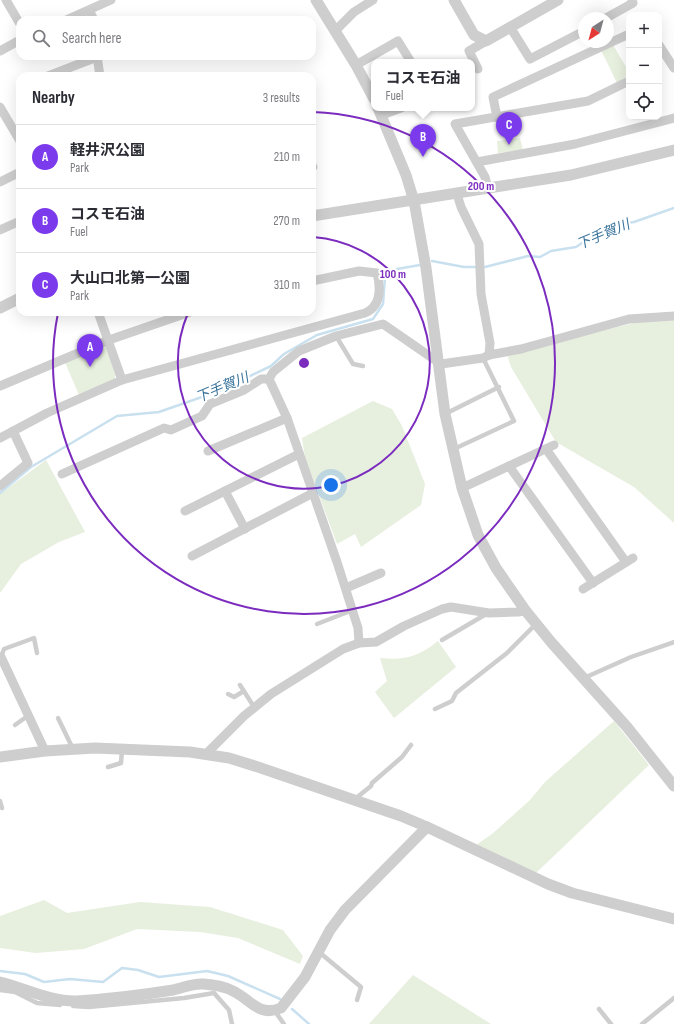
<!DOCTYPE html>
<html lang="en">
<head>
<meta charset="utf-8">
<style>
	body { margin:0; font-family:"Sofia Sans Condensed","Noto Sans JP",sans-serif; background:#f2f2f3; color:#2b2b33 }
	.controls { position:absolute; right:12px; top:12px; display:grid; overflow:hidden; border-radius:8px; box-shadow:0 4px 16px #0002 }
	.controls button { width:36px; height:36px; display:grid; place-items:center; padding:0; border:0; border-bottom:1px solid #e1e1e2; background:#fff; color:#2b2b33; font:20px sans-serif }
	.compass { position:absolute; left:578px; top:12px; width:36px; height:36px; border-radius:50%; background:#fff; box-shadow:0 4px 16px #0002; rotate:216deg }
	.you { position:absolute; left:331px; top:485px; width:14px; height:14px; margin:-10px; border:3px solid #fff; border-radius:50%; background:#1a73e8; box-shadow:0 0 0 6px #1a73e833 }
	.badge { display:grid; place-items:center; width:26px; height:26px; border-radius:50%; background:#7c3aed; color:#fff; font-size:13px; font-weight:700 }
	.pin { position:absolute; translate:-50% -33px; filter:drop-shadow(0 1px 2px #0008) }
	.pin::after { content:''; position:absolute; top:21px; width:14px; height:12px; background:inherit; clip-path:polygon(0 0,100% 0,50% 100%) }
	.popup { position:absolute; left:371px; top:59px; width:104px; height:52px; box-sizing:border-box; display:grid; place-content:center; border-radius:8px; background:#fff; filter:drop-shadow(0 1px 3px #0005); font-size:13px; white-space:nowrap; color:#7c7c81 }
	.popup b { font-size:15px; color:#2b2b33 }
	.popup::after { content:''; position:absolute; left:50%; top:100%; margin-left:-8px; border:8px solid transparent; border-top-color:#fff }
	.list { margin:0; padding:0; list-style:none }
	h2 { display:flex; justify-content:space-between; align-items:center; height:52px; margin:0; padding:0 16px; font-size:17px }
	h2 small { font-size:13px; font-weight:400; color:#7c7c81 }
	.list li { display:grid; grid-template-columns:26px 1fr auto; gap:12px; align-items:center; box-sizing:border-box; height:64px; padding:0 16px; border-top:1px solid #e1e1e2 }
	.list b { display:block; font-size:15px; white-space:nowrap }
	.list p { margin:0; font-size:13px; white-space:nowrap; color:#7c7c81 }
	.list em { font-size:13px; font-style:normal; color:#7c7c81 }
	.icon { flex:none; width:22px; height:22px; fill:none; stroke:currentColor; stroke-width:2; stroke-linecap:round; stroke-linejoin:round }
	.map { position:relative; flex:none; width:674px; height:1024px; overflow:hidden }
	.search { position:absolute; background:#fff; box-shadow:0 4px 16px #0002; left:16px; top:16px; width:300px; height:44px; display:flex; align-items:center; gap:10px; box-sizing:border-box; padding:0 14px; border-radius:12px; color:#7c7c81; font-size:15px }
	.panel { position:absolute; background:#fff; box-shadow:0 4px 16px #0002; left:16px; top:72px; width:300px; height:244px; border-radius:12px }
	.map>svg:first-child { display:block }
	.green { fill:#e7efde }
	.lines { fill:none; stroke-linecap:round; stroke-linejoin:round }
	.stream { stroke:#c9e0ef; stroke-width:2.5 }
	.service { stroke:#cecece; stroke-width:4.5 }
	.minor { stroke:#cecece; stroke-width:9 }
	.tertiary { stroke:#cecece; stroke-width:11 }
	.ring { fill:none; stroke:#7b2cbf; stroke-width:2 }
	.labels { text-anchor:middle; stroke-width:4; stroke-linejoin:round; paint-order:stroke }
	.water-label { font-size:14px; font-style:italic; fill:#37729b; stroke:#fff }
	.centre { fill:#7b2cbf; stroke:#fff; stroke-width:2 }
	.ring-label { font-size:12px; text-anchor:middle; font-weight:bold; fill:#7b2cbf; stroke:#fff; stroke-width:4; stroke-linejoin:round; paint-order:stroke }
</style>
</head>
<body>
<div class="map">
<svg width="674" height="1024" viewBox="0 0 674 1024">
	<rect width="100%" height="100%" fill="#fff"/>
	<g class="green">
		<polygon points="613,45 629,72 629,75 617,83 601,50"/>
		<polygon points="520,138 523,150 498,153 497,141"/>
		<polygon points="674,320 674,523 634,487 556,442 511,367 507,354 642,321"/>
		<polygon points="100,346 106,348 116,375 113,381 79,395 64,360"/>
		<polygon points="373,401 392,409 402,426 425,484 421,505 361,547 355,534 337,544 305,457 302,438"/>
		<polygon points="46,460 85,532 59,542 21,564 0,593 0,494"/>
		<path d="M 438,641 L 456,667 L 394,718 L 375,692 L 387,681 L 380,658 C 404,661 420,656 438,641 Z"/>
		<polygon points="614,721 649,765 536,873 476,845 492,834 530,800 545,782"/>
		<polygon points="44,900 67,913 140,902 210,907 283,930 303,956 300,964 238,938 200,932 137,929 84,949 36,953 0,948 0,916"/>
		<polygon points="413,975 491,1024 369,1024"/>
	</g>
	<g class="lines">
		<g class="stream">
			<polyline points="432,261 464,267 477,267"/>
			<polyline points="485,267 528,256 540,257 551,251 576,247 585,241 600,237 607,231 627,223 634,222 674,208"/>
			<polyline points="0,493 31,467 117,416 159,412 219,391 271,366 284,354 317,335 373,319 383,304 385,277 391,270 420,265"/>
			<polyline points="0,971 25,974 44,982 70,979 103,982 122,968 138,970 159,977 207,971 228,976 280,999"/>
			<polyline points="292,1009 309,1024"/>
		</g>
		<g class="service">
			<polyline points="336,336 353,364 363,366"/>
			<polyline points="445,414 499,387"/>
			<polyline points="454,449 514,421 483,358"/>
			<polyline points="317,624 353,610"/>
			<polyline points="442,640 488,613"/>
			<polyline points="1,657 4,649 34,638 37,653"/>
			<polyline points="584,678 631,657 674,642"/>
			<polyline points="240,685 254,707"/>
			<polyline points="228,694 234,697 244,691"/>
			<polyline points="435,709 452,701 456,693 507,653 536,624"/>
			<polyline points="58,718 73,749"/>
			<polyline points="15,725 29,715"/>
			<polyline points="108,767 121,763 122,750"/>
			<polyline points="355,799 371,786 372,783 402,757 411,745"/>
			<polyline points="0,801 2,808"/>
			<polyline points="319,952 361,987 357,1000"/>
			<polyline points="0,990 15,992 37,1003 60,1005"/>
			<polyline points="73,1006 89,1007 184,998 214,993 229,1010 232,1024"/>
			<polyline points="599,1009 611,1024"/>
			<polyline points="274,1010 284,1024"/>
			<polyline points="642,1024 674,998"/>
		</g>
		<g class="minor">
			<polyline points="6,0 20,24"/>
			<polyline points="89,10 94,20"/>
			<polyline points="606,18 633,3 632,0"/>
			<polyline points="66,20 111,0"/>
			<polyline points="510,27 530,59 584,31"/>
			<polyline points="335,31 354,12 373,0"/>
			<polyline points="659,45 674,68"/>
			<polyline points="0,51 20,40"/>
			<polyline points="97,56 100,76"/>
			<polyline points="356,65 398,41 411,62"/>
			<polyline points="478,69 469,51 486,41"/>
			<polyline points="48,76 97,57"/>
			<polyline points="0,107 20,141"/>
			<polyline points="382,115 401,108"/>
			<polyline points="497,117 493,97 629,34"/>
			<polyline points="477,162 575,144 674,118"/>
			<polyline points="312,167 313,167"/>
			<polyline points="0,182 20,172"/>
			<polyline points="488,188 485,177 455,124 588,101 629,81"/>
			<polyline points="457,194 461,207 479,244 481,294 490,343 489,355"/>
			<polyline points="0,230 20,221"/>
			<polyline points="98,312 122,380"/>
			<polyline points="269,379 287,418 337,562 358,628 359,643"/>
			<polyline points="0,386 109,340 190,312"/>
			<path d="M 0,438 L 47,413 L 122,380 L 365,313 C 381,306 381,289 377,273 L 359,271 L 312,281"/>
			<polyline points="546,449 626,562"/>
			<polyline points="208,451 287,418"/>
			<polyline points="509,466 593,583"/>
			<polyline points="62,474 164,428 171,430 202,416 210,404 244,390 261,379 269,379 273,372 299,351 336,336 383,324 441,364 483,358 489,355 521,349 629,319 674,316"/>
			<polyline points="0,486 28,463 13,431"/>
			<polyline points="462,488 554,445"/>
			<polyline points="225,491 245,529"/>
			<polyline points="185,511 299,454"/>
			<polyline points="192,556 313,493"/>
			<polyline points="346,588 381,573"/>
			<polyline points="583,589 633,558"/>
			<polyline points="1,657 45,751"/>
			<polyline points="206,754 244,716 271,694 343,649 359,643 376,642 404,626 442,609 451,607 489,613 519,612 525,610"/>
		</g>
		<g class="tertiary">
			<polyline points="316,0 356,65 374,99"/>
			<polyline points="454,0 474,35 486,41 558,0"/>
			<polyline points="378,108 406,175 414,201 426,268 445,414 462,488 478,535 496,568 525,610 551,642 627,727 674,786"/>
			<polyline points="312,216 571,175 674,150"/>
			<polyline points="0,308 20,298"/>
			<polyline points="0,757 45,751 95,748 190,752 229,758 258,767 401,816 427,827 548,884 572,893 674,919"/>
			<path d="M 0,982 C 25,988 51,1002 77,1001 C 108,999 142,995 173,990 C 183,988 193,983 203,984 C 214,985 225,986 235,992 C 252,1001 259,1017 281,1008 L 305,977 L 330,930 L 345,910 L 427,827"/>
		</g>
	</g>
	<g class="ring">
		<path d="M313 237A126 126 0 1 1 188 313"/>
		<path d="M313 112A251 251 0 1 1 58 313"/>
	</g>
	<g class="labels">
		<g class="water-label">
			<text transform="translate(603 234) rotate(-23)" y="5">下手賀川</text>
			<text transform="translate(222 387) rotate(-23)" y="5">下手賀川</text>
		</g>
	</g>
	<circle cx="304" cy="363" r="6" class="centre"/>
	<g class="ring-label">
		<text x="481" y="190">200 m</text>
		<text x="393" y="278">100 m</text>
	</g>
</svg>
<div class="controls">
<button>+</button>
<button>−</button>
<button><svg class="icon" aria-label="locate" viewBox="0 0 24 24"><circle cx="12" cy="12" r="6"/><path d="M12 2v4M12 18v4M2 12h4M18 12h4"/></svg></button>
</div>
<svg class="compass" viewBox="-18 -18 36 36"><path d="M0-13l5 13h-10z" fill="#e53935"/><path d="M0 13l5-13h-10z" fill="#7c7c81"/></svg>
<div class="you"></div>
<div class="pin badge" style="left:90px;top:367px">A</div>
<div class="pin badge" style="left:423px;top:157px">B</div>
<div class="popup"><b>コスモ石油</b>Fuel</div>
<div class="pin badge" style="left:509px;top:145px">C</div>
<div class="search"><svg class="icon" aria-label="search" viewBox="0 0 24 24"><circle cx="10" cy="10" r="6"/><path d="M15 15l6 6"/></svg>Search here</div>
<section class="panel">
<h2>Nearby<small>3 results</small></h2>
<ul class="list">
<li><span class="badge">A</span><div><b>軽井沢公園</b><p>Park</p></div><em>210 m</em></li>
<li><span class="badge">B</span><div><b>コスモ石油</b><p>Fuel</p></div><em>270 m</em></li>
<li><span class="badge">C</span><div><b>大山口北第一公園</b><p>Park</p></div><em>310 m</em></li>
</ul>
</section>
</div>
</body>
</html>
